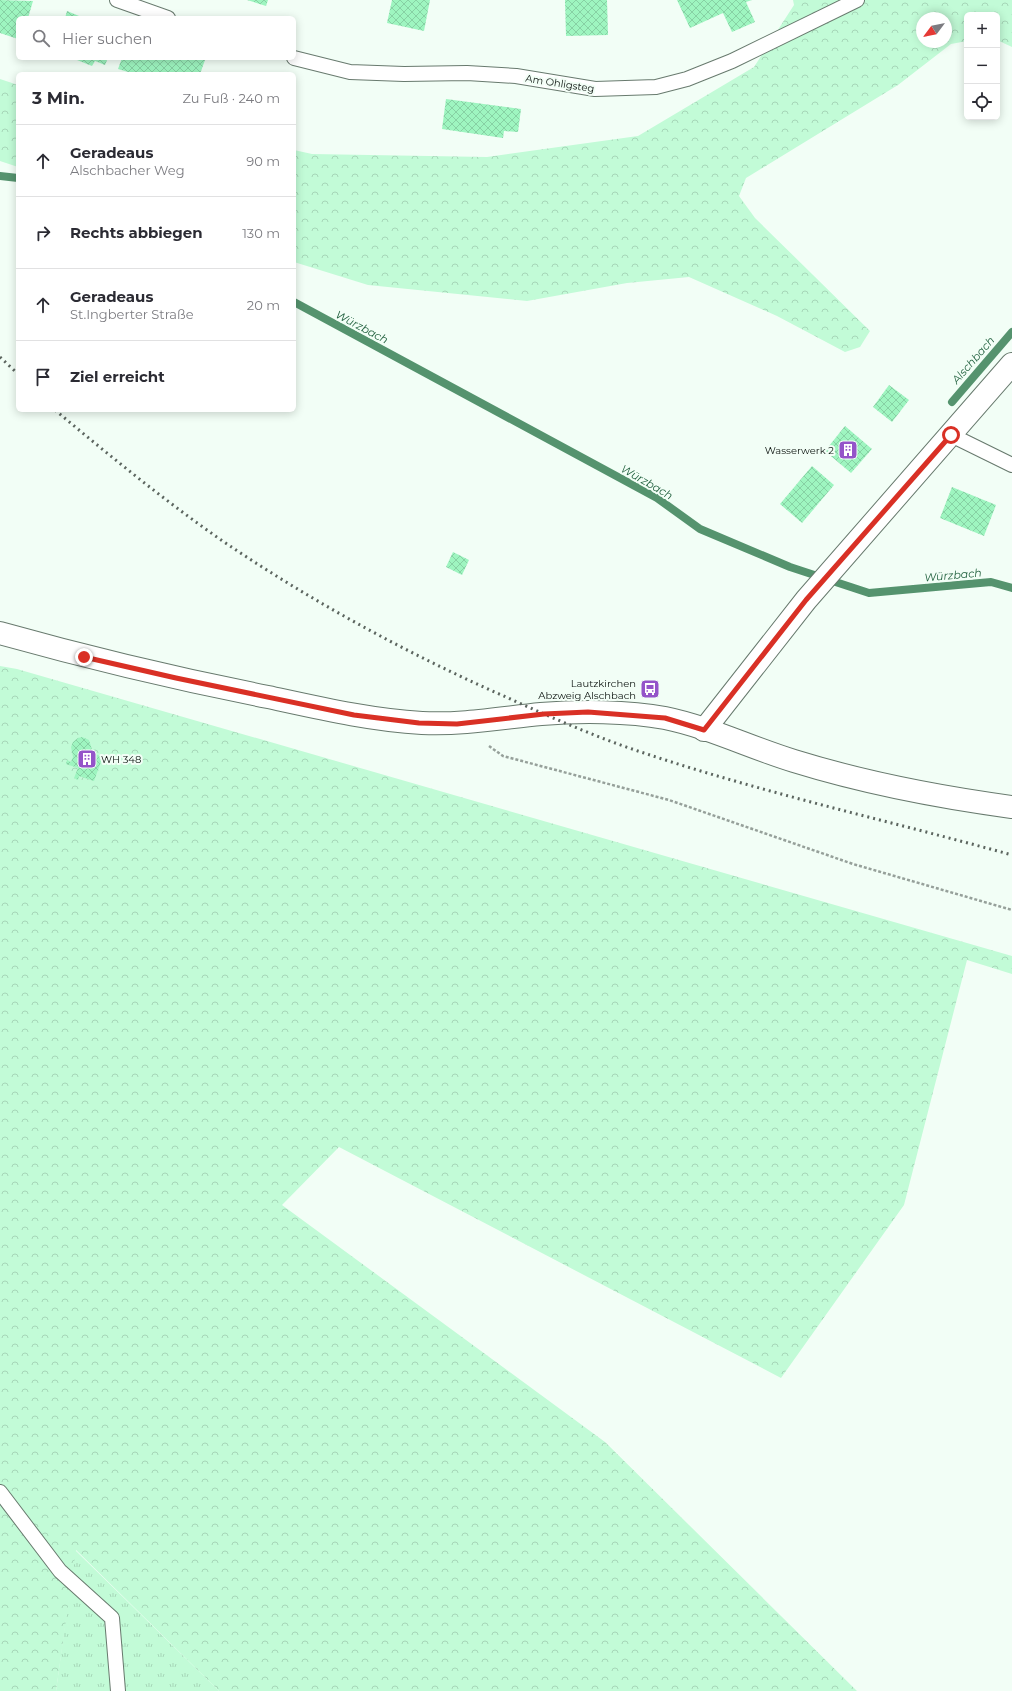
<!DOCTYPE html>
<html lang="de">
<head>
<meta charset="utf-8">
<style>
	body { margin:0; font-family:Montserrat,sans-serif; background:#f7f7f7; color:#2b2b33 }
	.controls { position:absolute; right:12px; top:12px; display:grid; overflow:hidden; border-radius:6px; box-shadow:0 2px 10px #0003 }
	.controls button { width:36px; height:36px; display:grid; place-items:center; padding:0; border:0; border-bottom:1px solid #e1e1e2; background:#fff; color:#2b2b33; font:20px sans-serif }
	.compass { position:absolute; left:916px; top:12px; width:36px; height:36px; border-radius:50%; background:#fff; box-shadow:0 2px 10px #0003; rotate:238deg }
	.stop { position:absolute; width:12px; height:12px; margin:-9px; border:3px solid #d93025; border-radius:50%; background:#fff }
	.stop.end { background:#d93025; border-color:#fff; box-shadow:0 1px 4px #0008 }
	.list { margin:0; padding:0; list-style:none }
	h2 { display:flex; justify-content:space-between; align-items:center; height:52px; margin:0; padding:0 16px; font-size:17px }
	h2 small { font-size:13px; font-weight:400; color:#7c7c81 }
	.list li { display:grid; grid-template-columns:26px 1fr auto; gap:12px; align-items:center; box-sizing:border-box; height:72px; padding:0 16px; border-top:1px solid #e1e1e2 }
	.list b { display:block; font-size:15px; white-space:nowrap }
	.list p { margin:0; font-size:13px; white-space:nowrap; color:#7c7c81 }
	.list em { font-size:13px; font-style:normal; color:#7c7c81 }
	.icon { flex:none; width:22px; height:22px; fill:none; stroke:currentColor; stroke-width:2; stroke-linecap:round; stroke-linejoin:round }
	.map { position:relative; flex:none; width:1012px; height:1691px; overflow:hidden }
	.search { position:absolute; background:#fff; box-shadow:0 2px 10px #0003; left:16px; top:16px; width:280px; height:44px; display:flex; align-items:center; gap:10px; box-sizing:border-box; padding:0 14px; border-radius:6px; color:#7c7c81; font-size:15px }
	.panel { position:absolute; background:#fff; box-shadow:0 2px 10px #0003; left:16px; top:72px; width:280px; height:340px; border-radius:6px }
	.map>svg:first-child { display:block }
	.grass { fill:url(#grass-tufts) }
	.forest { fill:url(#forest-crowns); fill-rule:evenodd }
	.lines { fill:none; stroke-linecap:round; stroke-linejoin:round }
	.stream { stroke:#55936e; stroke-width:8 }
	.building { fill:url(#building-cross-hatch) }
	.service-casing { stroke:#687a6e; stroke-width:16 }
	.tertiary-casing { stroke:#687a6e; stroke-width:24 }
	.secondary-casing { stroke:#687a6e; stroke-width:24 }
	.path { stroke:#96a09a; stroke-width:2.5; stroke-dasharray:3 2; stroke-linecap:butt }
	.service { stroke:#fff; stroke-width:14 }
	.tertiary { stroke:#fff; stroke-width:22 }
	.secondary { stroke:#fff; stroke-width:22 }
	.rail { stroke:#5c655f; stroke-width:3; stroke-dasharray:2 4; stroke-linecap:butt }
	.route { stroke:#d93025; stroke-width:5 }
	.labels { text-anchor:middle; stroke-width:4; stroke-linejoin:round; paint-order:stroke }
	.street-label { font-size:10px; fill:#0e1511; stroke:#f2fef6 }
	.poi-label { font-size:10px; fill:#0e1511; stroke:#f2fef6; text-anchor:end }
	.water-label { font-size:11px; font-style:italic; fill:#22613f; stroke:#f2fef6 }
</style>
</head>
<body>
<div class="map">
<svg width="1012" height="1691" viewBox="0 0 1012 1691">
	<defs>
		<pattern id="grass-tufts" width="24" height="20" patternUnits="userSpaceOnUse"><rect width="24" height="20" fill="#c2fbd7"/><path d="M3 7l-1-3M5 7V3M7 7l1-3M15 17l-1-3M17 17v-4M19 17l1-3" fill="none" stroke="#a6d6b8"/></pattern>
		<pattern id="forest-crowns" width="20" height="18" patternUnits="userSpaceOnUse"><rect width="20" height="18" fill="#c2fbd7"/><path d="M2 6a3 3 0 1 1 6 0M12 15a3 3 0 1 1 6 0" fill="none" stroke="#a6d6b8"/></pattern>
		<pattern id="building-cross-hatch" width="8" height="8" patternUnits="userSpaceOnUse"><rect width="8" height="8" fill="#9ef5c0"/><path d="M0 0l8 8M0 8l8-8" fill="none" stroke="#87d1a4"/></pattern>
	</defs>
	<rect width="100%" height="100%" fill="#f2fef6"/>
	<polygon class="grass" points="75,1550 219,1691 56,1691"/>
	<g class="forest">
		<path d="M 793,0 L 1012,0 L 1012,47 L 997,40 L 997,15 L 967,15 L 967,41 L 951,44 L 898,85 L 746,178 L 739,196 L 755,218 L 870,331 L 860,347 L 845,352 L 777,316 L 689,277 L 627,283 L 527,301 L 368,285 L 294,262 L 294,150 L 312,154 L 487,157 L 638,136 L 754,67 L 794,5 ZM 922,18 L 946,18 L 946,42 L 922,42 Z"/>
		<polygon points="0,79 18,85 18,167 0,161"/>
		<polygon points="0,666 17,669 1012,956 1012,974 967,960 904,1205 781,1378 339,1147 282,1205 605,1442 857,1691 219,1691 76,1550 56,1691 0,1691"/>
	</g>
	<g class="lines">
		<g class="stream">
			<polyline points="0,176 18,178"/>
			<polyline points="294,302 657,498 700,529 790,567 869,593 991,582 1012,588"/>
			<polyline points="952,402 1012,332"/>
		</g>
	</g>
	<g class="building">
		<polygon points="0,0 33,1 28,18 18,18 18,39 0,33"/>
		<polygon points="247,0 268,0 266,6"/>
		<polygon points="392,0 430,0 424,31 387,23"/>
		<polygon points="565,0 607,0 608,35 566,36"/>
		<polygon points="677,0 752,0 746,2 755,22 732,32 723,13 690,28"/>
		<polygon points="67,11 84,18 65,18"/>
		<polygon points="72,58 108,58 105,65 95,61 92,66"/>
		<polygon points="122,58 198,58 205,60 200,74 135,74 118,69"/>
		<polygon points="446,99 521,109 518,132 504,131 503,138 442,129"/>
		<polygon points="889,385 909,400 892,422 873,407"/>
		<polygon points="845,426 872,449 851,473 825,451"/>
		<polygon points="812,466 834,485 802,523 780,504"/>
		<polygon points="952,487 996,505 984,536 940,518"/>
		<polygon points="453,552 469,560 462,575 446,567"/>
		<polygon points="82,737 89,740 93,753 100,756 102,759 94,781 79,776 78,780 74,778 78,768 66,764 67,760 71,762 73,757 71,747 73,742 78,738"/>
	</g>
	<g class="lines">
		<g class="service-casing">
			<g id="service">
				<polyline points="117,0 168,18"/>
				<polyline points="294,58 350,72 404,74 467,73 516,76 595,89 656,87 687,79 732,61 857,0"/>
				<polyline points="951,435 1012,465"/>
				<polyline points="0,1492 60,1571 112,1618 118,1691"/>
			</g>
		</g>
		<g class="tertiary-casing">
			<polyline id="tertiary" points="704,730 806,600 1012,364"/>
		</g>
		<g class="secondary-casing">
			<path id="secondary" d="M 0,633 C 89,658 178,679 268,697 C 319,708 370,720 422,723 C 462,725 501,718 541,714 C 579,711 628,711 665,718 C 709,727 751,748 794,761 C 865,783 938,797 1012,807"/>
		</g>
		<polyline class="path" points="489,746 503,756 669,800 853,864 1012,910"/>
		<use href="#service" class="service"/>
		<use href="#tertiary" class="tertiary"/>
		<use href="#secondary" class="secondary"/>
		<g class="rail">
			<polyline points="0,357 18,374"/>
			<path d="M 55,410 C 110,456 165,501 224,542 C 313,602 408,654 506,697 C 548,716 591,735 635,750 C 759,792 886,820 1012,855"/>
		</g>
	</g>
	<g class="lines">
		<polyline class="route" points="84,657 176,678 354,715 419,723 457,724 544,714 588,712 665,718 704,730 806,600 951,435"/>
	</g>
	<defs>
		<g id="building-square" transform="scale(1)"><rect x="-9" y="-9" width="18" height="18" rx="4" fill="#9454c9" stroke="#f2fef6"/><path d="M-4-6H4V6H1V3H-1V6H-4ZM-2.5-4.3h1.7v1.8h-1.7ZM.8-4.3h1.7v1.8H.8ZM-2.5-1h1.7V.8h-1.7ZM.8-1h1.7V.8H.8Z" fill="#fff"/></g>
		<g id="bus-square" transform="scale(1)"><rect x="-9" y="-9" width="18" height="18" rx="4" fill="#9454c9" stroke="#f2fef6"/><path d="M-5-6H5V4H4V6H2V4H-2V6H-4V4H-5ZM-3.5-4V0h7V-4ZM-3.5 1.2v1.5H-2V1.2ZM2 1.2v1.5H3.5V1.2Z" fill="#fff"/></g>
	</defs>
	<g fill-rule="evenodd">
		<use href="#building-square" x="848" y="450"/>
		<use href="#bus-square" x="650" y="689"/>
		<use href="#building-square" x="87" y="759"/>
	</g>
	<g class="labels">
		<g class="street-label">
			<text transform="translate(560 83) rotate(9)" y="4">Am Ohligsteg</text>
		</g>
		<g class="poi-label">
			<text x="834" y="454">Wasserwerk 2</text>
			<text x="636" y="687">Lautzkirchen<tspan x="636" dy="12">Abzweig Alschbach</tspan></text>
			<text x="101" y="763" text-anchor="start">WH 348</text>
		</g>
		<g class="water-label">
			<text transform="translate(362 327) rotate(28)" y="4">Würzbach</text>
			<text transform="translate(973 360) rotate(-49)" y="4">Alschbach</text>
			<text transform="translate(647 482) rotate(30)" y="4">Würzbach</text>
			<text transform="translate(953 575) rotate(-5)" y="4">Würzbach</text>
		</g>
	</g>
</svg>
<div class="controls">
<button>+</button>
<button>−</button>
<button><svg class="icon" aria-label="locate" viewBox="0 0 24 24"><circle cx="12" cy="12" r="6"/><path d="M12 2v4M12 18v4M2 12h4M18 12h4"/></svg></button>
</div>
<svg class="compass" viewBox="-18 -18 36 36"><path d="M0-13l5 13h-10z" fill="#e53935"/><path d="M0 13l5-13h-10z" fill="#7c7c81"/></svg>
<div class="stop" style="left:951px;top:435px"></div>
<div class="stop end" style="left:84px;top:657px"></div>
<div class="search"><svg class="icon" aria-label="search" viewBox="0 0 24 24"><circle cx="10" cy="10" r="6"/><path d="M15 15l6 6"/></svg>Hier suchen</div>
<section class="panel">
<h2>3 Min.<small>Zu Fuß · 240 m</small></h2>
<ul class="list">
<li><svg class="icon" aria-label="ahead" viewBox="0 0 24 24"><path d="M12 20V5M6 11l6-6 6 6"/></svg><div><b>Geradeaus</b><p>Alschbacher Weg</p></div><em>90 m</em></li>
<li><svg class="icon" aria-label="right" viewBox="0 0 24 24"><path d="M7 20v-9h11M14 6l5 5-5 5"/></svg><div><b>Rechts abbiegen</b></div><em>130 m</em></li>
<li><svg class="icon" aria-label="ahead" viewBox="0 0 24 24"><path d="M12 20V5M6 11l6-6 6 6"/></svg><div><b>Geradeaus</b><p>St.Ingberter Straße</p></div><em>20 m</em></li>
<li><svg class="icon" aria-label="arrive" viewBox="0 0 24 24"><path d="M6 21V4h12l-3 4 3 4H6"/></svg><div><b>Ziel erreicht</b></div></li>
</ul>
</section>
</div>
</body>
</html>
